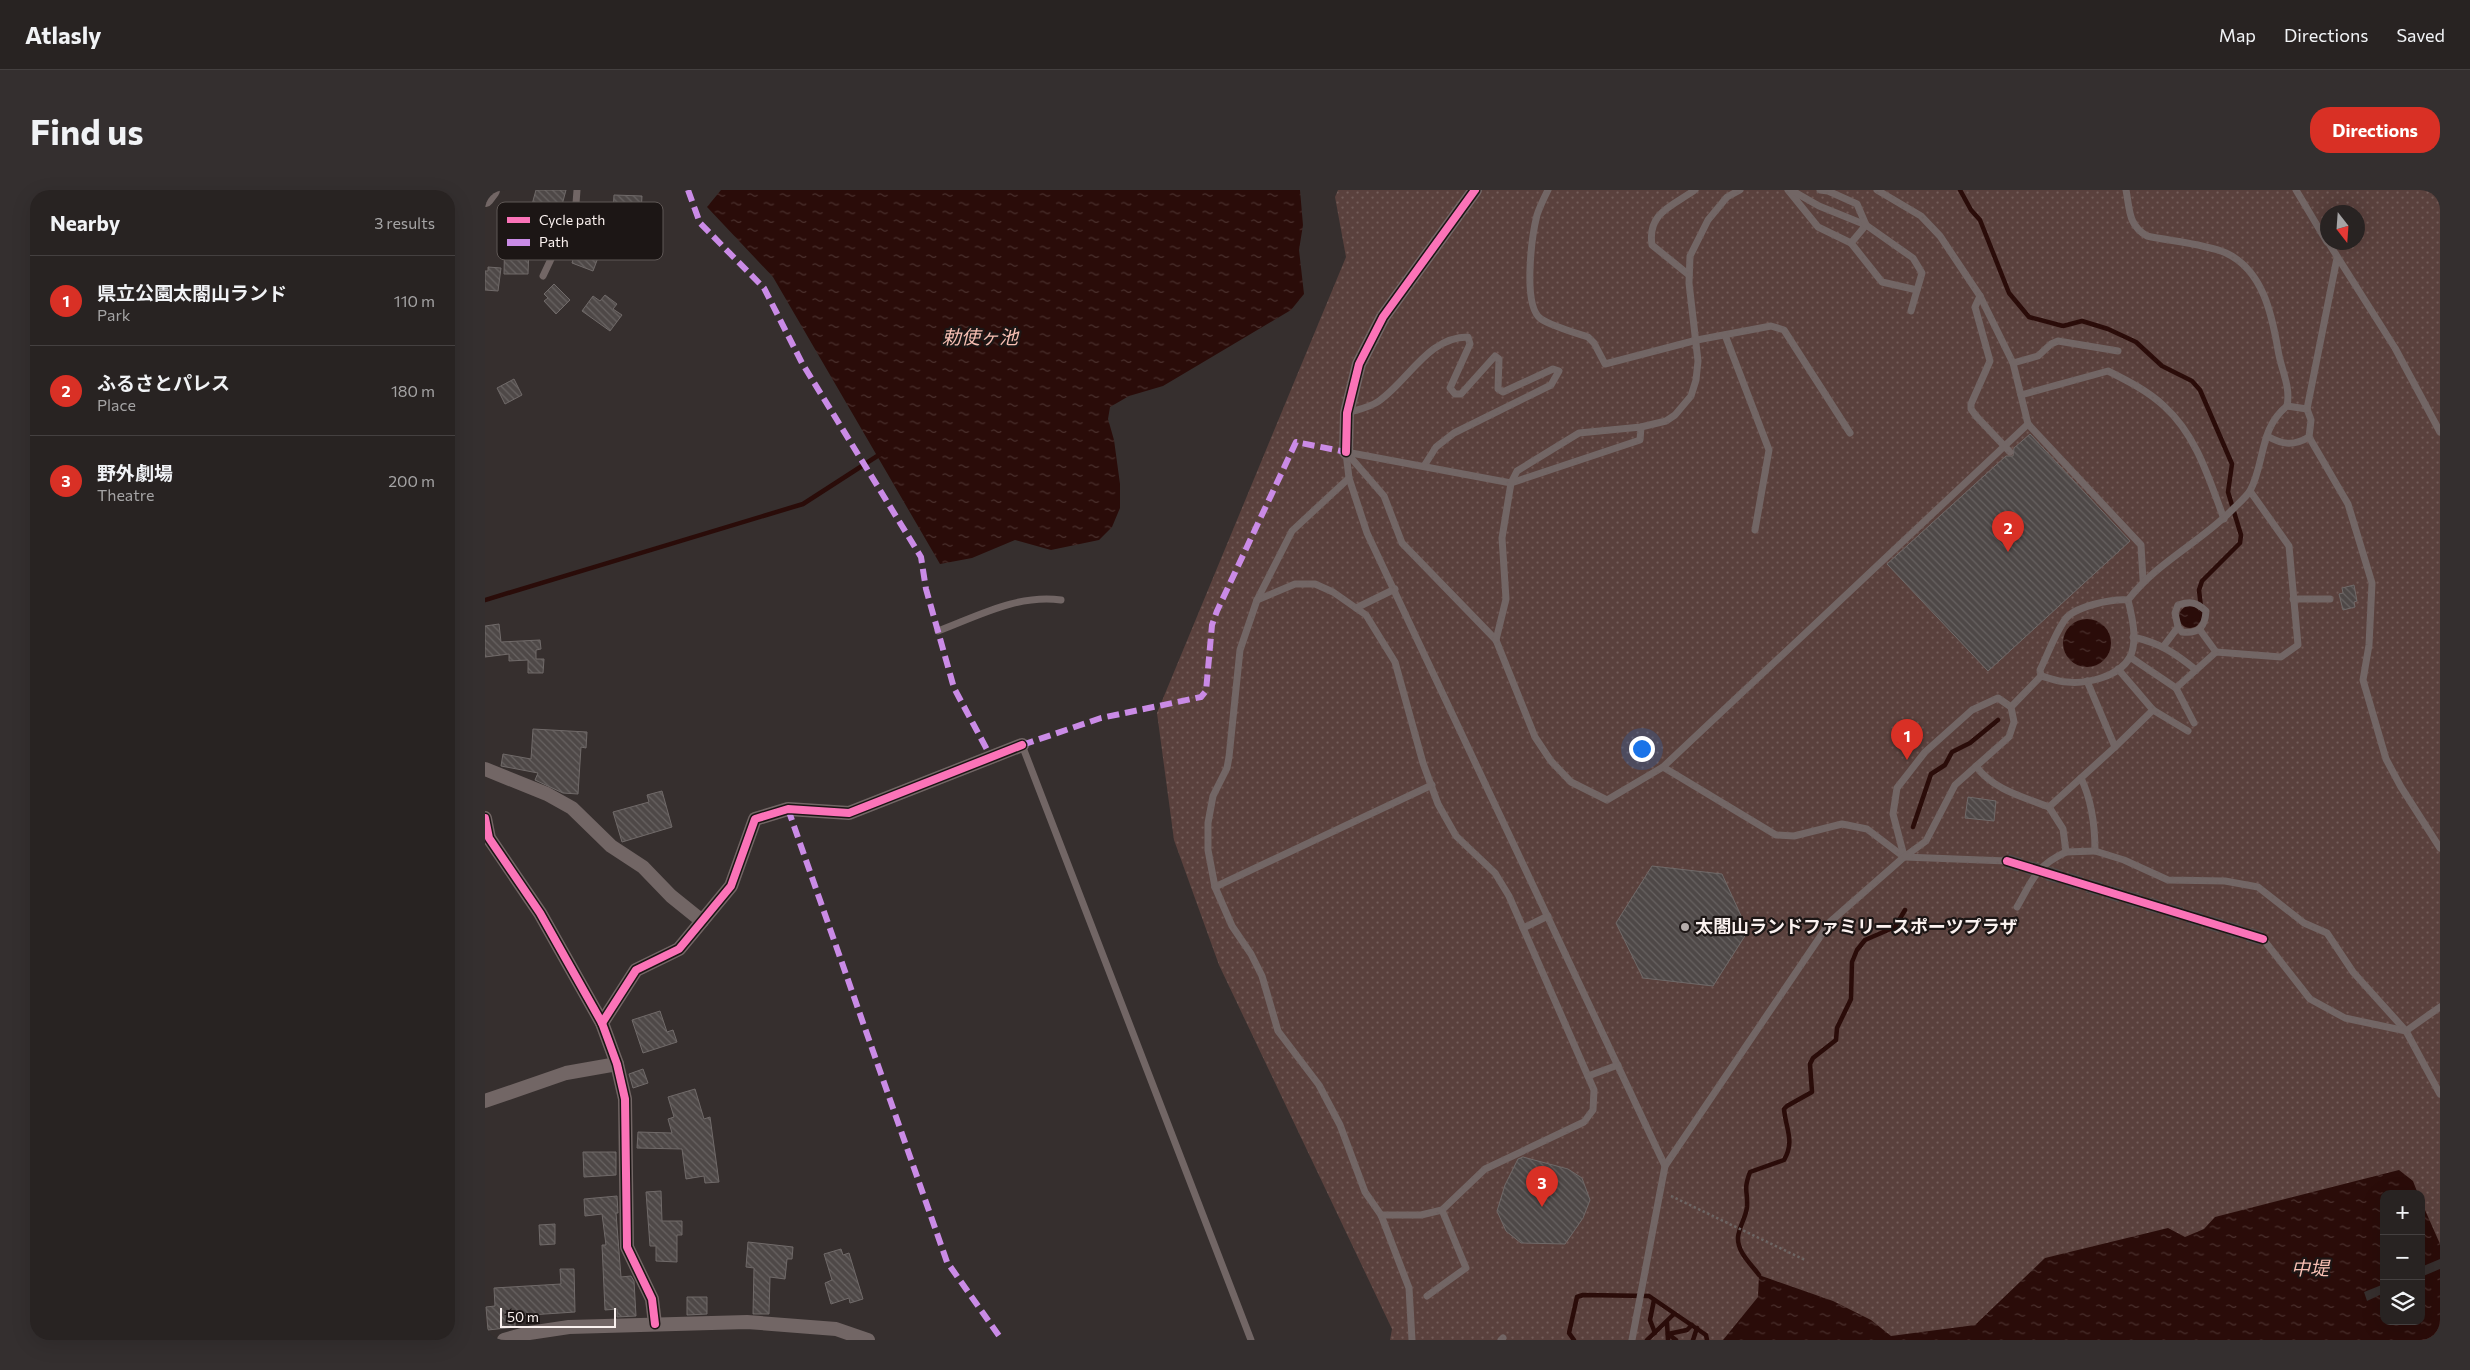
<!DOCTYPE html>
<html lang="en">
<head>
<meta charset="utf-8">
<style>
	body { margin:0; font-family:Commissioner,"Noto Sans JP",sans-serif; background:#342f2f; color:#f1f3f6 }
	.controls { position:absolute; right:15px; bottom:15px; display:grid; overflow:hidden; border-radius:10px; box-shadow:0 5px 20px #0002 }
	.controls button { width:45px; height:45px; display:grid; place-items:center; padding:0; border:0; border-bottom:1px solid #444040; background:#282322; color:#f1f3f6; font:25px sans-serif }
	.compass { position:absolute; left:1835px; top:15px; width:45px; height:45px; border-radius:50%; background:#282322; box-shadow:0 5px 20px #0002; rotate:163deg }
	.scale { position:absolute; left:15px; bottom:12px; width:116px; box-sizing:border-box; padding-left:5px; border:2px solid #faf1ef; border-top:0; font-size:14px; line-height:18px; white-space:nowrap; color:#faf1ef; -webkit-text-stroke:4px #1c1615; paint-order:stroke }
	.you { position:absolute; left:1156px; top:558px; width:18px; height:18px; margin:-12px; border:4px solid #fff; border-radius:50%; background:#1a73e8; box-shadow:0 0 0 8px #1a73e833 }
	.badge { display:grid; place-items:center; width:32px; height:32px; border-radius:50%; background:#d93025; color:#fff; font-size:16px; font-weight:700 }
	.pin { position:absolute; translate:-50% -41px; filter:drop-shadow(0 1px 2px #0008) }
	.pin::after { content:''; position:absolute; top:26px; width:18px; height:15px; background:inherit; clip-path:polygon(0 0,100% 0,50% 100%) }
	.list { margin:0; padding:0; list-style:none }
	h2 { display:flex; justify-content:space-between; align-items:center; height:65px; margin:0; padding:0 20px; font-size:21px }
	h2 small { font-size:16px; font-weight:400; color:#a5a4a5 }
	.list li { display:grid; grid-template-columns:32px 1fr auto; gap:15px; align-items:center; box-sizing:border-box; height:90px; padding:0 20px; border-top:1px solid #444040 }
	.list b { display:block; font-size:19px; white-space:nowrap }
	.list p { margin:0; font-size:16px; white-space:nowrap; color:#a5a4a5 }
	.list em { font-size:16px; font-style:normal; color:#a5a4a5 }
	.icon { flex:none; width:28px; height:28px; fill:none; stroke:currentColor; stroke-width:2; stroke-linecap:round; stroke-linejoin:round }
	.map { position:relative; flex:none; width:1955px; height:1150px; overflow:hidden; border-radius:20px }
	header { display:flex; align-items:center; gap:30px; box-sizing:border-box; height:70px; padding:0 25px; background:#282322; border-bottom:1px solid #444040 }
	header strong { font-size:24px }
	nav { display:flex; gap:28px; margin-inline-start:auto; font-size:18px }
	.intro { display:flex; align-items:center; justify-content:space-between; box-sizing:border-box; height:120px; padding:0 30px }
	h1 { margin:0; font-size:35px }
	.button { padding:12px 22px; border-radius:20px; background:#d93025; color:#fff; font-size:18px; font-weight:700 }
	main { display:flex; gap:30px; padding:0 30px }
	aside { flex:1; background:#282322; border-radius:20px; box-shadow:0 5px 20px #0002 }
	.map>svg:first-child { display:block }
	.park { fill:url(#park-dots); fill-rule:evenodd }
	.water { fill:url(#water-ripples) }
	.pier { fill:#362f2e }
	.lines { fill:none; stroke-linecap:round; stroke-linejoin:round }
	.stream { stroke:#2a0c09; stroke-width:4.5 }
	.building { fill:url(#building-back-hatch); stroke:#706a69 }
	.minor-tunnel { stroke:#534c4b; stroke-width:14; stroke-dasharray:14 7; stroke-linecap:butt }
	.path { stroke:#6d6563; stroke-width:2.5; stroke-dasharray:2.5 2.5; stroke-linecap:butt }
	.service { stroke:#726665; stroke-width:7 }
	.minor { stroke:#726665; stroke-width:14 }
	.tertiary { stroke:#726665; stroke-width:18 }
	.service-bridge { stroke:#726665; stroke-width:7 }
	.quiet { stroke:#ca8be6; stroke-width:6; stroke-dasharray:12 6; stroke-linecap:butt }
	.cycleway-casing { stroke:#1c1615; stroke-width:11 }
	.cycleway { stroke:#fb73b8; stroke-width:8 }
	.poi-dot { fill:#b5adab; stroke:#1c1615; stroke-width:2 }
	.labels { text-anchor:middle; stroke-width:4.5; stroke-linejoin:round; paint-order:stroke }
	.poi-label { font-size:18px; font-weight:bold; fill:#faf1ef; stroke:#1c1615; text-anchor:start }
	.water-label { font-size:19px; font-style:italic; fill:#f7bfb3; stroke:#1c1615 }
	.key { fill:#1c1615; stroke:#5f5856; stroke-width:1 }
	.key-label { font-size:14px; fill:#faf1ef }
</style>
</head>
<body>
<header>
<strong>Atlasly</strong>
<nav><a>Map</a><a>Directions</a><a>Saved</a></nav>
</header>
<div class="intro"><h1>Find us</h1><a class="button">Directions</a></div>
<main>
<aside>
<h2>Nearby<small>3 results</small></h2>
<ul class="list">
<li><span class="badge">1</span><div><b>県立公園太閤山ランド</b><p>Park</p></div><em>110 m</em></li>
<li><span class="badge">2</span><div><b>ふるさとパレス</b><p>Place</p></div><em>180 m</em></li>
<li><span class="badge">3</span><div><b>野外劇場</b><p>Theatre</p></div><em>200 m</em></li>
</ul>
</aside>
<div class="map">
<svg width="1955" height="1150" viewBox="0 0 1955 1150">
	<defs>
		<pattern id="park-dots" width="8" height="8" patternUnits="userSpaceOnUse" patternTransform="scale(1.25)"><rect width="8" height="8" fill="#5a413d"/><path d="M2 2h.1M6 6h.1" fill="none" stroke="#735d59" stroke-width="1.8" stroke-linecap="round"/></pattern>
		<pattern id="water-ripples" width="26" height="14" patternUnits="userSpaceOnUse" patternTransform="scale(1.25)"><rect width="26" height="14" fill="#2a0c09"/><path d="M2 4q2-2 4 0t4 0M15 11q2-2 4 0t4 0" fill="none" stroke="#4a302d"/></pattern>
		<pattern id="building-back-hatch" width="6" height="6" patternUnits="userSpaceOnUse" patternTransform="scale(1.25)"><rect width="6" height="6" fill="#4e4847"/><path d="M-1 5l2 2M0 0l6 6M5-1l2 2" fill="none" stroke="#686362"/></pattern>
	</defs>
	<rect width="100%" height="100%" fill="#362f2e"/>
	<path class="park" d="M 853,0 L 1955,0 L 1955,1150 L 905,1150 L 907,1139 L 734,775 L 689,650 L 672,523 L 861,67 L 850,7 ZM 1842,22 L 1872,22 L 1872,52 L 1842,52 ZM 1899,1004 L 1936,1004 L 1936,1131 L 1899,1131 Z"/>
	<g class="water">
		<polygon points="236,0 815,0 818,35 814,60 819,104 806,120 678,196 644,206 625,217 623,229 629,250 635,294 635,318 627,337 614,350 566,360 530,350 487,368 455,374 288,87 222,17"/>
		<circle cx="1705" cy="427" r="11"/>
		<circle cx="1602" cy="453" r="24"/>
		<polygon points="1914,980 1928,991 1933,1004 1899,1004 1899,1131 1936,1131 1936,1011 1955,1054 1955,1150 1238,1150 1273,1107 1274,1085 1348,1111 1386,1130 1406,1146 1490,1135 1560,1068 1683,1038 1700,1047 1719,1039 1730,1027"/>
	</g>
	<g class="pier">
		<polygon points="1955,1069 1955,1079 1936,1087 1936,1077"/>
		<polygon points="1899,1094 1899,1103 1882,1111 1879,1102"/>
	</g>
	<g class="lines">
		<g class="stream">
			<polyline points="1475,0 1486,20 1495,30 1524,103 1544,127 1578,136 1597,131 1623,139 1651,152 1677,176 1707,191 1715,200 1747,274 1743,302 1756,345 1755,353 1717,391 1714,400 1717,426 1716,430"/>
			<polyline points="0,410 318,314 397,263"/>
			<polyline points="1428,637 1446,584 1460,575 1467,562 1485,553 1513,530"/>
			<path d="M 1274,1085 C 1266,1074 1252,1062 1253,1047 C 1254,1037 1261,1027 1262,1017 C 1263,1000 1258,1001 1265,982 L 1299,970 C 1310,951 1301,940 1299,919 L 1302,916 L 1327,902 L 1325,874 L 1328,868 L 1351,850 L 1352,838 L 1366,809 L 1367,772 L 1372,760 L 1380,750 L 1410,737 L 1420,720"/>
			<polyline points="1169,1110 1165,1130 1170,1143"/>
			<polyline points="1182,1133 1183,1150"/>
			<polyline points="1089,1150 1084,1143 1092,1107 1098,1105 1164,1106 1221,1145 1222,1150"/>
			<polyline points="1162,1150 1189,1124"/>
			<polyline points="1191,1150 1183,1144 1202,1140 1207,1135"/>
			<polyline points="1208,1150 1212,1138"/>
		</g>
	</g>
	<g class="building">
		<polygon points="51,0 81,0 74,26 46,18"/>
		<polygon points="129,5 157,6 156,23 128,22"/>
		<polygon points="20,37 49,38 49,53 44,53 44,57 40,56 44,59 43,84 19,84"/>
		<polygon points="90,37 120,49 108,81 87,73 89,66 86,65 88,60 80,58"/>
		<polygon points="3,77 16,78 13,101 0,100 0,81 3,81"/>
		<polygon points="69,94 85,110 71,124 59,111 63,108 59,104"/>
		<polygon points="120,105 132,114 128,119 137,125 125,141 97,121 108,106 115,111"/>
		<polygon points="29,189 37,205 20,214 12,198"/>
		<polygon points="1545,244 1645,351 1503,481 1402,374 1521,266 1528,266 1529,258"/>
		<polygon points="1869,395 1872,411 1869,412 1870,417 1858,420 1854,404 1858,403 1857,398"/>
		<polygon points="14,434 16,452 55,450 56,459 51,460 51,469 59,469 58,483 43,483 43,470 24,471 24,464 0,467 0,436"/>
		<polygon points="48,539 102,542 101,558 96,557 93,604 78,603 50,590 53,583 16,576 18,564 46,569"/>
		<polygon points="177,601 187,637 137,652 128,622 164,612 162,605"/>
		<polygon points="1483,607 1511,611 1509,631 1480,628"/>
		<polygon points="1167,676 1237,684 1263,741 1228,796 1158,788 1131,733"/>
		<polygon points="175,821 182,842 188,840 192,852 158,863 147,830"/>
		<polygon points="158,879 163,893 148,898 144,884"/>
		<polygon points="210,899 219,929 225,927 234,992 220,993 219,986 201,989 197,959 152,958 153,942 187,943 183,929 189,927 183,907"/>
		<polygon points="98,962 131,962 131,985 99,987"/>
		<polygon points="1038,967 1083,979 1097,988 1105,1010 1098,1028 1080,1054 1036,1053 1021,1041 1012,1021 1020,995 1033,969"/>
		<polygon points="176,1001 177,1031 197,1031 197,1045 192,1045 192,1072 171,1071 171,1056 165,1056 161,1002"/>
		<polygon points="132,1006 133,1023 131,1023 136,1087 146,1086 149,1091 151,1126 132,1127 132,1119 120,1120 117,1055 121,1055 117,1024 100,1026 99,1009"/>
		<polygon points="70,1034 70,1054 55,1055 54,1035"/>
		<polygon points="263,1052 308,1057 307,1069 302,1069 300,1089 285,1087 284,1124 268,1124 269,1078 261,1077"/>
		<polygon points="356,1059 358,1065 364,1063 378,1109 365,1113 364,1108 346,1114 340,1093 347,1090 339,1064"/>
		<polygon points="75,1079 89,1079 90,1122 30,1126 30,1137 3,1140 1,1117 10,1116 9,1098 76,1094"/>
		<polygon points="202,1107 222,1107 222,1124 202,1125"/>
	</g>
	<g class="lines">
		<polyline class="minor-tunnel" points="1522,671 1778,749"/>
		<polyline class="path" points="1186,1006 1320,1070"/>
		<g class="service">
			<path d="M 1063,0 C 1059,8 1055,16 1052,25 C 1047,45 1037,116 1056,129 C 1069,137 1088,142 1103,147 L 1109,153 L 1120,174 L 1212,150 L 1286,136 L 1299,140 L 1365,243"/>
			<polyline points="1303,0 1333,37 1366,53 1397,92 1432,100"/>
			<polyline points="1306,0 1334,16 1381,35 1366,53"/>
			<polyline points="1335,0 1343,1 1372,14 1381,35 1428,68 1437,83 1426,121"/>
			<polyline points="1392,0 1436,26 1455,46 1495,106 1528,173 1543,234 1656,355 1658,390"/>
			<path d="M 1641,0 C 1645,20 1643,35 1662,46 C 1685,51 1721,54 1741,63 C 1778,80 1787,125 1793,160 C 1796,180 1806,196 1802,216"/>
			<polyline points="1811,0 1842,52"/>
			<polyline points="1843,52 1910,158 1955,242"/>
			<path d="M 1204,85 L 1167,55 C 1162,23 1187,16 1210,0"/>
			<polyline points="58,86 75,50 90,27 92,0"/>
			<polyline points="1240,145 1284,260 1270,340"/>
			<polyline points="1528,173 1553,166 1566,154 1573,151 1633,161"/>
			<path d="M 1536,205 L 1623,181 C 1643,191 1663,201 1679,216 C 1712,246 1724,289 1739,329"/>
			<polyline points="1822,219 1826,230 1824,247 1863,314 1887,393 1884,455 1878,490 1901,569 1916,597 1955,658"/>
			<path d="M 862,223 C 872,220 886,217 894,211 C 924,190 943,147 983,147 L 985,154 L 965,198 L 970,204 L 976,204 L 1010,166 L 1014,169 L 1013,199 L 1018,202 L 1068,179 L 1074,181 L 1066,195 L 969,243 L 951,257 L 939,276"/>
			<polyline points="1491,226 1486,219 1486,214 1505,171 1490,117 1495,106"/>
			<path d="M 1782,246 C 1798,255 1809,256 1824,247"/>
			<polyline points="861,262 899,306 917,353 1011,450 1050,547 1066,571 1086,592 1122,610 1178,577 1291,645 1309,646 1357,634 1382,639 1419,667 1522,671"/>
			<polyline points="861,262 1026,293 1155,250 1156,237"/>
			<polyline points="861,263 864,288 882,343 1180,976"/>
			<polyline points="864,288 807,341 772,410 755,460 744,567 742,578 728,606 723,633 723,660 730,697 747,736 766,764 777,786 793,841 834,895 855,935 880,1002 896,1025 924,1098 927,1150"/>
			<polyline points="1808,409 1845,409"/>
			<polyline points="772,410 810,394 830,394 848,402 881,425 910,472 938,573 953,614 971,646 1010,683 1024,706 1109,900 1108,920 1099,932 1000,979 957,1020 936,1025 896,1025"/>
			<polyline points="871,418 910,399"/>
			<polyline points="1715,440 1731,462"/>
			<path d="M 453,441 C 493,426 533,404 576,410"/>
			<path d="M 1648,447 C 1675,453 1690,463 1711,480"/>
			<polyline points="1011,450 1021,409 1017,348 1026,293 1032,281 1094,243 1156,237 1181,231 1190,225 1206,206 1211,190 1213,171 1204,93 1205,66 1223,30 1242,7 1255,0"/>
			<path d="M 1678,457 L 1693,437 L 1690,423 L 1693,415 C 1706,411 1711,412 1721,421 C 1720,437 1714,444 1697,442 L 1693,437"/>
			<polyline points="1645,467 1691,498 1731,462 1796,467 1813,455 1804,356 1765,301"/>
			<polyline points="1633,479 1668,520 1703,541"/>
			<path d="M 1556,486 L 1555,480 C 1563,464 1569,446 1579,431 C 1588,416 1627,409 1643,410"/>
			<polyline points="1691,498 1709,533"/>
			<polyline points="537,555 766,1150"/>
			<polyline points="1630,557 1668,520"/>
			<path d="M 1491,576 C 1507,599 1538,607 1564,617 L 1630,557 L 1602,491"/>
			<polyline points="1178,577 1543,234"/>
			<path d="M 1596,588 C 1607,611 1610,635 1610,661 L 1639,670 L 1683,690 L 1740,691 L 1773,697 L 1819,733 L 1842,743 L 1868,782 L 1921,841 L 1955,904"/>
			<polyline points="1564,617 1578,639 1581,662 1610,661"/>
			<polyline points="1419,666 1408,624 1412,598 1440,562 1487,520 1513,508 1526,517"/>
			<polyline points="730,697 947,595"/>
			<path d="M 1532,717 C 1548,689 1551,676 1581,662"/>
			<polyline points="1038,738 1063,726"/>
			<polyline points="1778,749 1825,809 1860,828 1921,841 1955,817"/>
			<polyline points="1103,886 1133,875"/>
			<polyline points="942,1106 981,1078 957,1020"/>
			<polyline points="1016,1150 1018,1148"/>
			<path d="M 1147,1150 L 1180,976 L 1345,732 L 1419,667 L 1441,651 L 1470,595 L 1524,547 L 1529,532 L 1526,517 L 1556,486 C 1564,488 1573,492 1582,492 C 1602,494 1634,487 1645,467 C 1653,451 1647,426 1643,410 C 1672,372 1716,352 1749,318 C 1754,313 1761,307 1765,301 C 1780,274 1774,238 1802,216 L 1822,219 L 1852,68"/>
		</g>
		<g class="minor">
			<polyline points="861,262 862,223 874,174 898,127 990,0"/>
			<polyline points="0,579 62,604 87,618 126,656 158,677 186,706 217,731"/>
			<polyline points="0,628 4,648 55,723 117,833 132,874 140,909 142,1057 167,1109 170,1134"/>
			<polyline points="117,833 151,780 194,759 246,696 270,629 303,619 364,623 537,555"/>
			<polyline points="0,911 81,883 132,874"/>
			<polyline points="19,1150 44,1143 84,1137 262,1132 351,1139 383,1150"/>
		</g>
		<polyline class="tertiary" points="0,8 6,0"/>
		<polyline class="service-bridge" points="1491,226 1525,262"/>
		<g class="quiet">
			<polyline points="203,0 215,33 279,98 317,173 436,367 441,399 469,498 506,567"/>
			<polyline points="537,555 616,528 716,507 721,501 727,435 732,421 811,252 861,262"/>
			<polyline points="303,619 462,1072 517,1150"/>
		</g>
		<g class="cycleway-casing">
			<g id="cycleway">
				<polyline points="861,262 862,223 874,174 898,127 990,0"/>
				<polyline points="0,628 4,648 55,723 117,833 132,874 140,909 142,1057 167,1109 170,1134"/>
				<polyline points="1522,671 1778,749"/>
				<polyline points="117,833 151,780 194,759 246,696 270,629 303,619 364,623 537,555"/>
			</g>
		</g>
		<use href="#cycleway" class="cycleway"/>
	</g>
	<circle class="poi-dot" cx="1200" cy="737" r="5"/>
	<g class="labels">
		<g class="poi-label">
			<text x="1210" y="743">太閤山ランドファミリースポーツプラザ</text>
		</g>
		<g class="water-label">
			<text x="495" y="154">勅使ヶ池</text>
			<text x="1825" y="1085">中堤</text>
		</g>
	</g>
	<rect x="12" y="12" width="166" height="58" rx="8" class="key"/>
	<rect x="22" y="27" width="23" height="6" fill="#fb73b8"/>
	<rect x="22" y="49" width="23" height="7" fill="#ca8be6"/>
	<g class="key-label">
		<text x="54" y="35">Cycle path</text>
		<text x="54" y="57">Path</text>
	</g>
</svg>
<div class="controls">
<button>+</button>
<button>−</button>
<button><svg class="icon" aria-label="layers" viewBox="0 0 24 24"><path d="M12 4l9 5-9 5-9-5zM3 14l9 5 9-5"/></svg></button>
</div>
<svg class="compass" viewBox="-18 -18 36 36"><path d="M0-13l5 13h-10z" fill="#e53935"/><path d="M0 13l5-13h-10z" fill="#a5a4a5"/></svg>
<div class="scale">50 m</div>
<div class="you"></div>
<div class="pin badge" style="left:1422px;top:570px">1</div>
<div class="pin badge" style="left:1523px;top:362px">2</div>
<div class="pin badge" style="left:1057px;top:1017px">3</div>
</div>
</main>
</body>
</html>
